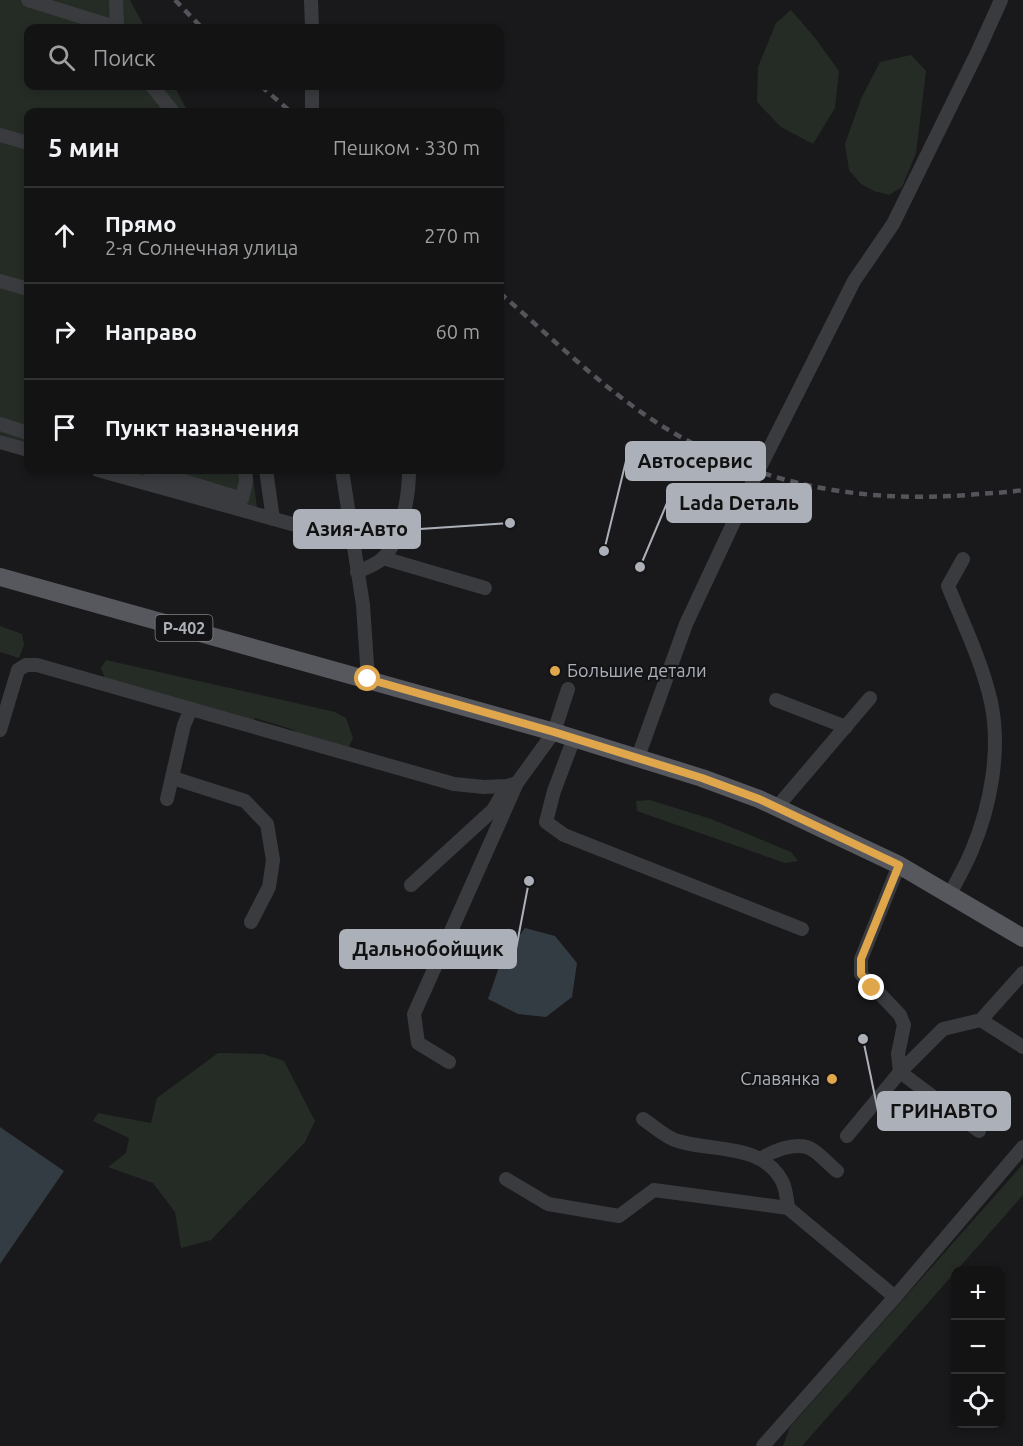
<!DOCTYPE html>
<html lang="ru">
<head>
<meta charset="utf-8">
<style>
	body { margin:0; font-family:Ubuntu,sans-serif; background:#202022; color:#f1f3f6 }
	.controls { position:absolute; right:18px; bottom:18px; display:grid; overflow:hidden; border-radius:12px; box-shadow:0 3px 9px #0003 }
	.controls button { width:54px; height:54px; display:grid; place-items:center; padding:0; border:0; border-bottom:2px solid #323234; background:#131314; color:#f1f3f6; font:30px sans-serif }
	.stop { position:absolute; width:18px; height:18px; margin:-14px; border:4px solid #e0a64b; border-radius:50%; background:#fff }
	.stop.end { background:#e0a64b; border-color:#fff; box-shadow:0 2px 6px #0008 }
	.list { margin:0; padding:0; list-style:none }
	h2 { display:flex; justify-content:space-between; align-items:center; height:78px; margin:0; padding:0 24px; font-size:26px }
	h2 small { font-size:20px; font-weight:400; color:#9d9ea0 }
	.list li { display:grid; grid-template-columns:39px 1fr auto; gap:18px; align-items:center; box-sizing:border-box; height:96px; padding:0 24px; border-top:2px solid #323234 }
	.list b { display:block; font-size:22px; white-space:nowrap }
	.list p { margin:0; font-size:20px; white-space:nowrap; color:#9d9ea0 }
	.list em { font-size:20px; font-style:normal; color:#9d9ea0 }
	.icon { flex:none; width:33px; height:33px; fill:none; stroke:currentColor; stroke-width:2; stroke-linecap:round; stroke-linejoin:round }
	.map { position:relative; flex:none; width:1023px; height:1446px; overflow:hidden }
	.search { position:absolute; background:#131314; box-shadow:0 3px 9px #0003; left:24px; top:24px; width:480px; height:66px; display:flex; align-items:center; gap:15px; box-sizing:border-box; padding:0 21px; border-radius:12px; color:#9d9ea0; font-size:22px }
	.panel { position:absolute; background:#131314; box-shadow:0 3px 9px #0003; left:24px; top:108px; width:480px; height:366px; border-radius:12px }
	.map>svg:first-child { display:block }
	.green { fill:#252c26 }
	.water { fill:#333c42 }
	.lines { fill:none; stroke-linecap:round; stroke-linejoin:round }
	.minor { stroke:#3a3b3f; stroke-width:14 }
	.major { stroke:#56585e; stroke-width:18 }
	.rail { stroke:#53555a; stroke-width:4.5; stroke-dasharray:8 6; stroke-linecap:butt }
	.route { stroke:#e0a64b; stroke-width:8 }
	.poi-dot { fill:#e0a64b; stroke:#141416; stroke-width:2 }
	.labels { text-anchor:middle; stroke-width:4.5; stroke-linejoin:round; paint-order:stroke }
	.shield { fill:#141416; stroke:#7e8288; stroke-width:1.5 }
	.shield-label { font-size:16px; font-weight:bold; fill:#acb1b9 }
	.poi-label { font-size:18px; fill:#acb1b9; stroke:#141416; text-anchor:start }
	.leader { fill:none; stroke:#acb1b9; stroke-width:2 }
	.callout-dot { fill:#acb1b9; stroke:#141416; stroke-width:2 }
	.callout { fill:#acb1b9; stroke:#acb1b9; stroke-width:2 }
	.callout-label { font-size:20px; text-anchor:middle; font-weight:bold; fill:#111 }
</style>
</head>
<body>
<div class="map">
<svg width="1023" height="1446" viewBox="0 0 1023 1446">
	<rect width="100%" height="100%" fill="#19191b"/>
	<g class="green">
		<polygon points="0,0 130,0 145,28 28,28 28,86 174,86 188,112 28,112 28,443 0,434"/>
		<polygon points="791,10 815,38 839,71 835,108 813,144 781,127 757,102 758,67 776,23"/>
		<polygon points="911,55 926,71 916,153 902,187 889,195 874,191 861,184 849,170 845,144 861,99 880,62"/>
		<polygon points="118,470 252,470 257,507 239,506"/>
		<polygon points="0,626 22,634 24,645 19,658 0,652"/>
		<polygon points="106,660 335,712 346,718 353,738 348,749 316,742 291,729 255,718 251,722 106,681 101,668"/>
		<polygon points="650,800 711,819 791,852 798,861 785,863 637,811 636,801"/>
		<polygon points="218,1053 263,1054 284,1061 315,1121 305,1142 211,1240 181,1248 175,1212 153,1183 108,1167 126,1153 129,1138 93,1121 98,1113 151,1123 157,1098"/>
		<polygon points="1023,1164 1023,1195 802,1446 783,1446 790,1427"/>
	</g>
	<g class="water">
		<polygon points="525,928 555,936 577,963 572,997 546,1017 518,1014 488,999 501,961"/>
		<polygon points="0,1127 64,1171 0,1264"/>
	</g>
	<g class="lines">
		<g class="minor">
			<polyline points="28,0 118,28"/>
			<polyline points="116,0 117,27"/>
			<polyline points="311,0 312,28"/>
			<polyline points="152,86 173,112"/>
			<polyline points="312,112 312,86"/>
			<polyline points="0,135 28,143"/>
			<polyline points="0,281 28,289"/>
			<polyline points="0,424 28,433"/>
			<polyline points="0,442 28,450"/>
			<polyline points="98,470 353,541"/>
			<polyline points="148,470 242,499 246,481 245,470"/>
			<polyline points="266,470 273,519"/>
			<polyline points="342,470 363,605 368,679"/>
			<polyline points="383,558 485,588"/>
			<path d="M 357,572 C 366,568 375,565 382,559 C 402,541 409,495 409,470"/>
			<polyline points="776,700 846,727"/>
			<polyline points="0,730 18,670 26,665 37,665 454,784 484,787 507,786 517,783 554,732 568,689"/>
			<polyline points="574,738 554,791 546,822 564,835 802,929"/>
			<polyline points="638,757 686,624 753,481 854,281 893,224 978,51 1001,0"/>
			<polyline points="173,778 245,801 267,824 273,860 269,887 251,922"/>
			<polyline points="167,799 184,725 191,709"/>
			<polyline points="777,807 870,698"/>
			<polyline points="899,865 861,959 861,974 900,1015 904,1025 898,1054 900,1072 979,1131"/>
			<polyline points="411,885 493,810 507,786"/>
			<path d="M 950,894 C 957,880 966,865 972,850 C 991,805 1001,749 991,702 C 982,662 963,623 948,586 L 963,559"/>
			<polyline points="981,1020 1023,1047"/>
			<polyline points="449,1062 418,1043 414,1014 517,783"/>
			<path d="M 643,1119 C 654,1126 666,1138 678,1141 C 713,1152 762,1143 782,1181 C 786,1188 787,1199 788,1208"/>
			<polyline points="847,1136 900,1072 943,1029 981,1020 1023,973"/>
			<path d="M 762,1158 C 773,1151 792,1143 807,1147 C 817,1150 828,1164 837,1171"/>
			<polyline points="506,1179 548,1204 619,1216 654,1190 788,1208 895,1297"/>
			<polyline points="763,1446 895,1297 1023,1147"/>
		</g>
		<polyline class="major" points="0,577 554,732 702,778 759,799 899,865 1023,938"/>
		<g class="rail">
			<polyline points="175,0 202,28"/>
			<polyline points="261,86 291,112"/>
			<path d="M 500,293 C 552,338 603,389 662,426 C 758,485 858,503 968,495 C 987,493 1005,493 1023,490"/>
		</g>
	</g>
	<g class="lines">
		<polyline class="route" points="368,679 554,732 702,778 759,799 899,865 861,959 861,974 872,988"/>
	</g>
	<g class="poi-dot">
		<circle cx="555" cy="671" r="6"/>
		<circle cx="832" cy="1079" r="6"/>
	</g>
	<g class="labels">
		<rect class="shield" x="155.5" y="615" width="57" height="26" rx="4.5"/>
		<g class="shield-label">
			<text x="184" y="634">Р-402</text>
		</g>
		<g class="poi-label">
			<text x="567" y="677">Большие детали</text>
			<text x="820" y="1085" text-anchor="end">Славянка</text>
		</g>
	</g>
	<path class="leader" d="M604 551L626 461M640 567L667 503M510 523L420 529M529 881L516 949M863 1039L878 1111"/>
	<g class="callout-dot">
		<circle cx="604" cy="551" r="6"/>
		<circle cx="640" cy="567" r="6"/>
		<circle cx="510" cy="523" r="6"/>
		<circle cx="529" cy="881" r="6"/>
		<circle cx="863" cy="1039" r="6"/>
	</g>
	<g class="callout">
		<rect x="626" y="442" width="139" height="38" rx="6"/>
		<rect x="667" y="484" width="144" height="38" rx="6"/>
		<rect x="294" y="510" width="126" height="38" rx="6"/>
		<rect x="340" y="930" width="176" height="38" rx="6"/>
		<rect x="878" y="1092" width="132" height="38" rx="6"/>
	</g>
	<g class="callout-label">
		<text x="695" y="468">Автосервис</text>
		<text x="739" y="510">Lada Dеталь</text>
		<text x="357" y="536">Азия-Авто</text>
		<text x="428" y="956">Дальнобойщик</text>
		<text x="944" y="1118">ГРИНАВТО</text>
	</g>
</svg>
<div class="controls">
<button>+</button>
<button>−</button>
<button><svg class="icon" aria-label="locate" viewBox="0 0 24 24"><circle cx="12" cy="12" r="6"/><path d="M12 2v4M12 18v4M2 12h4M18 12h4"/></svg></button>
</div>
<div class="stop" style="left:368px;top:679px"></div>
<div class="stop end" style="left:872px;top:988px"></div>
<div class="search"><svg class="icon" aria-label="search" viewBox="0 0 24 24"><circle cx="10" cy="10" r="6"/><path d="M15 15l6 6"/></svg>Поиск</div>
<section class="panel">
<h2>5 мин<small>Пешком · 330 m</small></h2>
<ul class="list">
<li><svg class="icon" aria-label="ahead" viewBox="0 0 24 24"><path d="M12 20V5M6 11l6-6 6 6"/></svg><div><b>Прямо</b><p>2-я Солнечная улица</p></div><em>270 m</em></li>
<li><svg class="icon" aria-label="right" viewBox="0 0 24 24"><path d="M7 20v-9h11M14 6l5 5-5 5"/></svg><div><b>Направо</b></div><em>60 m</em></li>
<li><svg class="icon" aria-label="arrive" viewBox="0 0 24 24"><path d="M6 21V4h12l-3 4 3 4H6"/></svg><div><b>Пункт назначения</b></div></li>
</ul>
</section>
</div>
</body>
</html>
